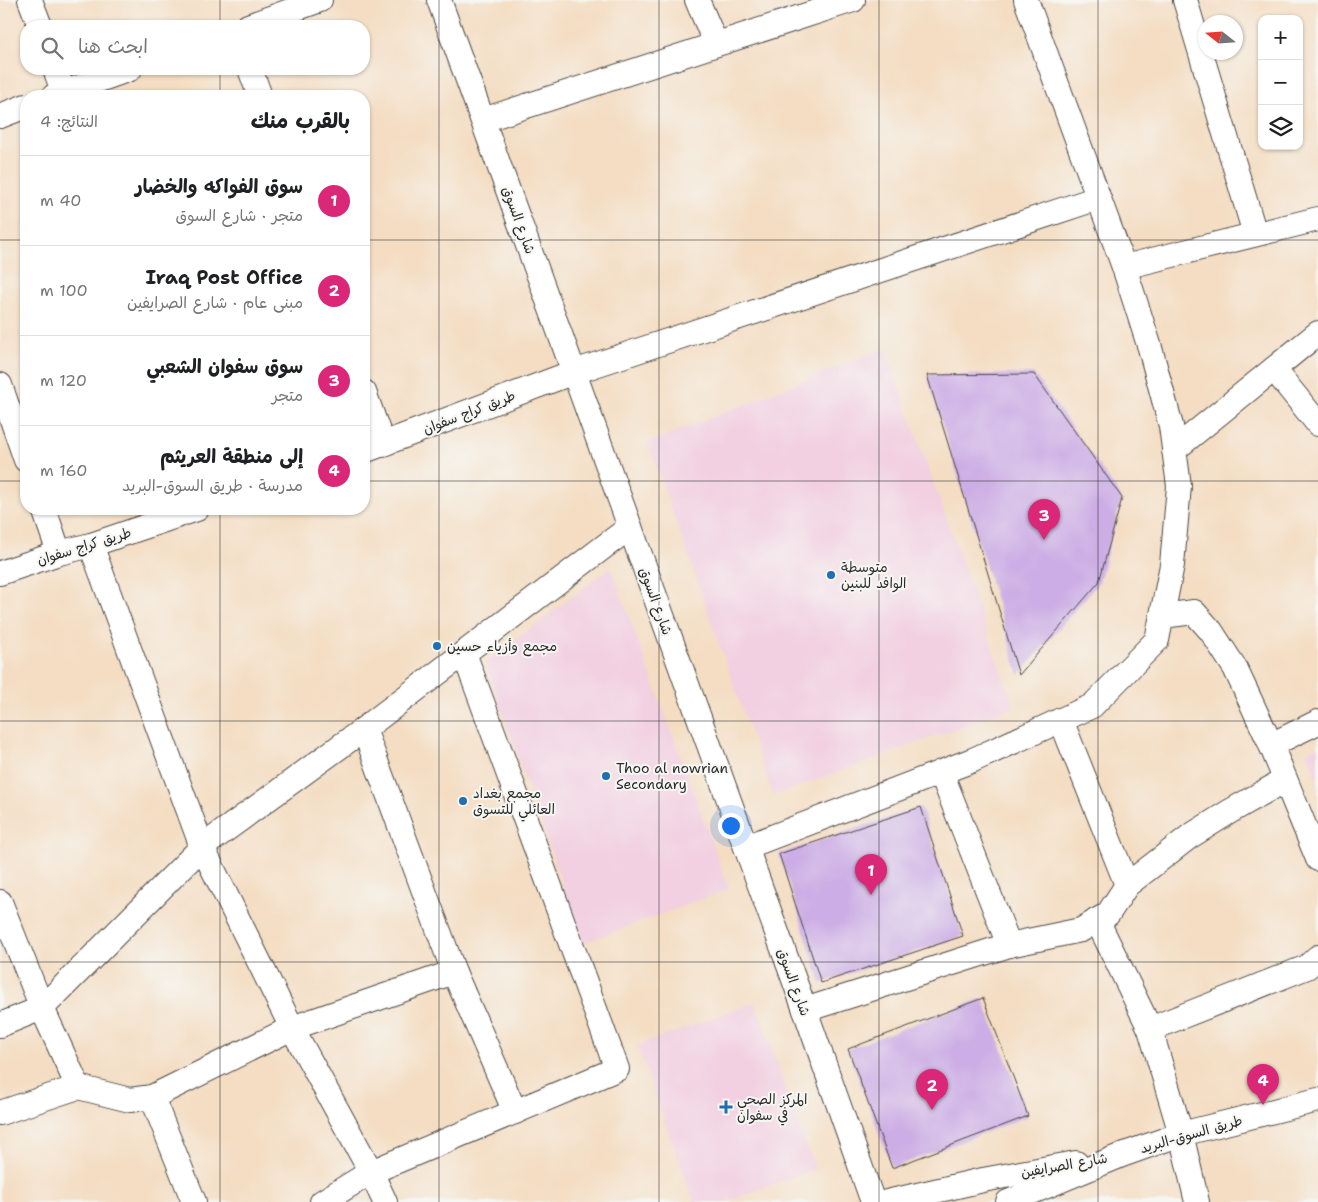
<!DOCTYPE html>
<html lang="ar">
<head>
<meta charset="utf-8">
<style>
	body { margin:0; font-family:"Shantell Sans","Playpen Sans Arabic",sans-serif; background:#f6f6f6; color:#202124; direction:rtl }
	.controls { position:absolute; right:15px; top:15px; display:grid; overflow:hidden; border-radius:10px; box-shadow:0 1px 4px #0004 }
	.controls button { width:45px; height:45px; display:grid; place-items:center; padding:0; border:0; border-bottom:1px solid #e0e0e0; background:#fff; color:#202124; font:25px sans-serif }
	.compass { position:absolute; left:1198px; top:15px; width:45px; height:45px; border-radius:50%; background:#fff; box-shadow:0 1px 4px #0004; rotate:287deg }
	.you { position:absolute; left:730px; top:825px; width:18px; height:18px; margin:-12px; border:4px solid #fff; border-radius:50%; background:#1a73e8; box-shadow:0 0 0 8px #1a73e833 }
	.badge { display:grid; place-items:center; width:32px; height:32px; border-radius:50%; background:#db2777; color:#fff; font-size:16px; font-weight:700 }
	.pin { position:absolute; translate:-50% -41px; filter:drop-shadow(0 1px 2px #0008) }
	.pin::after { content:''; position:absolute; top:26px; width:18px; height:15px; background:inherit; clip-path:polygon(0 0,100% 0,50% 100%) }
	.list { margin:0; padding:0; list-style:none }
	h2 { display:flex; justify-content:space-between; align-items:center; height:65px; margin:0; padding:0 20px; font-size:21px }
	h2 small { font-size:16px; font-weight:400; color:#757577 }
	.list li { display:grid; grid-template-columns:32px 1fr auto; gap:15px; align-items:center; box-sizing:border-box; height:90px; padding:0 20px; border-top:1px solid #e0e0e0 }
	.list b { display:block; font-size:19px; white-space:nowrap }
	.list p { margin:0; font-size:16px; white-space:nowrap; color:#757577 }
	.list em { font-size:16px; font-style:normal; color:#757577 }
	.icon { flex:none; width:28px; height:28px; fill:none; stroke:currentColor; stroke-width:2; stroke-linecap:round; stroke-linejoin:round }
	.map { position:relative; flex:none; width:1318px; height:1202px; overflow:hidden; direction:ltr }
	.search { position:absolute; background:#fff; box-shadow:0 1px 4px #0004; left:20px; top:20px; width:350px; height:55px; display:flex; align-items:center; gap:12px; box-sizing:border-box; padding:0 18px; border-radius:20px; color:#757577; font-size:19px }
	.panel { position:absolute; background:#fff; box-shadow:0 1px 4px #0004; left:20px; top:90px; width:350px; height:425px; border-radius:20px; direction:rtl }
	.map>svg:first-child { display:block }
	.built { fill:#f2cfe1 }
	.building { fill:#ccade5 }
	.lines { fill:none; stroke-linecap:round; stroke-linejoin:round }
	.street-casing { stroke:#494642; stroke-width:26 }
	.street { stroke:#fff; stroke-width:24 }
	.grid { fill:none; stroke:#2b2b2b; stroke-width:1; stroke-opacity:0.55 }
	.poi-dot { fill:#1f6fb2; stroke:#f6f6f2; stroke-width:2 }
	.labels { text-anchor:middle; stroke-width:4; stroke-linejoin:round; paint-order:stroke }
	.street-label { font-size:14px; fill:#2b2b2b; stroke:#f6f6f2 }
	.poi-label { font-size:14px; fill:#2b2b2b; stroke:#f6f6f2; text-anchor:start }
</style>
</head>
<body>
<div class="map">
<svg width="1318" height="1202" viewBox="0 0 1318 1202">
	<rect width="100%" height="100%" fill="#f6f6f2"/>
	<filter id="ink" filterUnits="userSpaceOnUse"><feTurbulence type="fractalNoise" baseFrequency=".02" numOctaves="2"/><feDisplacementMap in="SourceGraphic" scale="10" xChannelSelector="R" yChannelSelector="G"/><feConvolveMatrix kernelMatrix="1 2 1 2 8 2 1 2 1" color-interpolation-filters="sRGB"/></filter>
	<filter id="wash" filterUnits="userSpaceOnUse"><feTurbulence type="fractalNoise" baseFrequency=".0096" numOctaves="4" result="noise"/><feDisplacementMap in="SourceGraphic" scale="20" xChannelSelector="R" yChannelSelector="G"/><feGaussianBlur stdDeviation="1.12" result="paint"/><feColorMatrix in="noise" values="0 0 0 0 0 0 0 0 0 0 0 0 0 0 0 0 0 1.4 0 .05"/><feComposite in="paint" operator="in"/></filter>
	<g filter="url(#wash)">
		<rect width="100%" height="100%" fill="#f4ddc2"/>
		<g class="built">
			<polygon points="885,348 1014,707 773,796 648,443"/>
			<polygon points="611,567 729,889 583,943 485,663"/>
			<polygon points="1318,746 1318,780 1307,751"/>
			<polygon points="755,1002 815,1169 725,1202 694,1202 637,1046"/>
		</g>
		<g id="blocks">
			<g class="building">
				<polygon points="1034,374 1122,498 1099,582 1019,675 927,375"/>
				<polygon points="921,807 963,936 821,983 779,854"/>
				<polygon points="983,998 1028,1116 892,1168 848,1049"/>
			</g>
		</g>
	</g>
	<g filter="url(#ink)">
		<use href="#blocks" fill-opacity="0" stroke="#494642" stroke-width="1"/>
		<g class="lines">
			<g class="street-casing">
				<g id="street">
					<polyline points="30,0 40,26"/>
					<polyline points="439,0 805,1010 873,1202"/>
					<polyline points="697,0 716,44"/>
					<polyline points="1185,0 1255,234"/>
					<polyline points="248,26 320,0"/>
					<polyline points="55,69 65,96"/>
					<polyline points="250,69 260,96"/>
					<polyline points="54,96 130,69"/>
					<polyline points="0,116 26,106"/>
					<polyline points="483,120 853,0"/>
					<polyline points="1124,267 1318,219"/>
					<polyline points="1274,369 1318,424"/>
					<polyline points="0,385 26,460"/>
					<polyline points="364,392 383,445"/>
					<polyline points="1174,450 1318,333"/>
					<polyline points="364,451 574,372 1098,198"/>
					<polyline points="44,509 59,553"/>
					<polyline points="91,545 202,847 292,1028 371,1172 385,1202"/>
					<polyline points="0,573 59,553 91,545 197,509"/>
					<polyline points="1162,616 1194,612 1211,631 1235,668 1271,745 1318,859"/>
					<polyline points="1061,720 1127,885"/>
					<polyline points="364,729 454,972 515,1112"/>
					<polyline points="1271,745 1318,722"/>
					<polyline points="941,772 1009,945"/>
					<polyline points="746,847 973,760 1092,706 1157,640 1172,565 1179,486 1171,426 1150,348 1124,267 1026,0"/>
					<polyline points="0,902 42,1008 78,1087"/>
					<polyline points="1097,920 1150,1029 1181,1134 1197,1202"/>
					<polyline points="805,1010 1009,945 1081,930 1108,914 1127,885 1189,837 1229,812 1285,780"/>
					<polyline points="0,1025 42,1008 202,847 364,729 630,527"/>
					<polyline points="1150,1029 1307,967 1318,957"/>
					<polyline points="152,1097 194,1202"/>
					<polyline points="0,1113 78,1087 130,1100 152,1097 292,1028 454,972"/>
					<polyline points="322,1202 371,1172 617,1069 464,653"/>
					<polyline points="887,1202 983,1180 1076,1163"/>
					<polyline points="1008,1202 1122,1155 1181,1134 1318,1100"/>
				</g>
			</g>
			<use href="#street" class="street"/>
		</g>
	</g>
	<path class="grid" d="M 220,0 L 220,26M 439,0 L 439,1202M 659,0 L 659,1202M 879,0 L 879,1202M 1098,0 L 1098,1202M 220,69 L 220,96M 0,240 L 26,240M 364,240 L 1318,240M 0,481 L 26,481M 364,481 L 1318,481M 220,509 L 220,1202M 0,721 L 1318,721M 0,962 L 1318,962"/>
	<g class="poi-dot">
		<circle cx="831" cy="575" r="5"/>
		<circle cx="437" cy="646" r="5"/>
		<circle cx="606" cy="776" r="5"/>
		<circle cx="463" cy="801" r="5"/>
		<path d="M723.5 1099.5h5v5h5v5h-5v5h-5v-5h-5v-5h5z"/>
	</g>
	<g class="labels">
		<g class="street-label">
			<text transform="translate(519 220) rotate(70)" y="5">شارع السوق</text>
			<text transform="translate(469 412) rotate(-21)" y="5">طريق كراج سفوان</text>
			<text transform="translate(84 546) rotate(-17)" y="5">طريق كراج سفوان</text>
			<text transform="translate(656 601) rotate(70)" y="5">شارع السوق</text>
			<text transform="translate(794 982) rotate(70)" y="5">شارع السوق</text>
			<text transform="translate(1191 1134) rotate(-16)" y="5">طريق السوق-البريد</text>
			<text transform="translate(1064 1165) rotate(-10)" y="5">شارع الصرايفين</text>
		</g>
		<g class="poi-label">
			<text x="841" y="572">متوسطة<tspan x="841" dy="16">الوافد للبنين</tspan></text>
			<text x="447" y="651">مجمع وأزياء حسين</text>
			<text x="616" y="773">Thoo al nowrian<tspan x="616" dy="16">Secondary</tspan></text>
			<text x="473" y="798">مجمع بغداد<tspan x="473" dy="16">العائلي للتسوق</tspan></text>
			<text x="737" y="1104">المركز الصحي<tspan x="737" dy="16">في سفوان</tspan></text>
		</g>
	</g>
</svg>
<div class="controls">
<button>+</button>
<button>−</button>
<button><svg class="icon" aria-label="layers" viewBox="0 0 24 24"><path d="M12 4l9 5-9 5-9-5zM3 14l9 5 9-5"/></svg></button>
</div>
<svg class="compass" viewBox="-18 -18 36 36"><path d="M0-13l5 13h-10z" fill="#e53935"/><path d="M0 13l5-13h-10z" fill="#757577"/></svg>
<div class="you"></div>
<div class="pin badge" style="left:871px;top:895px">1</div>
<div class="pin badge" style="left:932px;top:1110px">2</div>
<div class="pin badge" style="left:1044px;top:540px">3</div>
<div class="pin badge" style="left:1263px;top:1105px">4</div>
<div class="search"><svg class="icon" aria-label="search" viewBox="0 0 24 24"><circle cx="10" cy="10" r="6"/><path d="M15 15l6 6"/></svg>ابحث هنا</div>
<section class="panel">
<h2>بالقرب منك<small>النتائج: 4</small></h2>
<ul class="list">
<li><span class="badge">1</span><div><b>سوق الفواكه والخضار</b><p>متجر · شارع السوق</p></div><em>40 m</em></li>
<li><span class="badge">2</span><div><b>Iraq Post Office</b><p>مبنى عام · شارع الصرايفين</p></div><em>100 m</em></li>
<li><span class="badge">3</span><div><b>سوق سفوان الشعبي</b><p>متجر</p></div><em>120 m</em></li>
<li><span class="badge">4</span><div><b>إلى منطقة العريثم</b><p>مدرسة · طريق السوق-البريد</p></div><em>160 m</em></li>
</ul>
</section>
</div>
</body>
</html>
